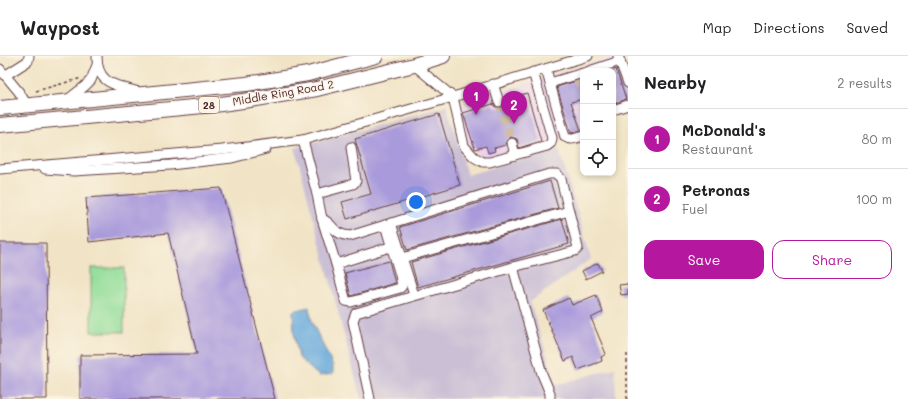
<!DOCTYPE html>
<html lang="en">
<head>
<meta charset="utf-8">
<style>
	body { margin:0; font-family:Mali,sans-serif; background:#f6f6f6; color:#202124 }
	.controls { position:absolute; right:12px; top:12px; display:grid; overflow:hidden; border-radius:8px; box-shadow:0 2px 6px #0003 }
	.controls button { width:36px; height:36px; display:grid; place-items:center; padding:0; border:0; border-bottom:1px solid #e0e0e0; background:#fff; color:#202124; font:20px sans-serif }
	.you { position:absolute; left:416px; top:146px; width:14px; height:14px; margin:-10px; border:3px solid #fff; border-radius:50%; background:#1a73e8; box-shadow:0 0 0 6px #1a73e833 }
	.badge { display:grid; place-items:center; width:26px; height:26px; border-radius:50%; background:#b5179e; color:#fff; font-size:13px; font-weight:700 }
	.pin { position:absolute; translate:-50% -33px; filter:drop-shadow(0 1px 2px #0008) }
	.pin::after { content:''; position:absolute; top:21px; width:14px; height:12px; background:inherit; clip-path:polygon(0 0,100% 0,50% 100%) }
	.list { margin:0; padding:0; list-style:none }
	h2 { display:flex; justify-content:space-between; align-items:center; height:52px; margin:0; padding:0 16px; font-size:17px }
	h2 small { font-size:13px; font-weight:400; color:#757577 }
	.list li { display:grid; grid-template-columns:26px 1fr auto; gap:12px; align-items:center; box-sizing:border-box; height:60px; padding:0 16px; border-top:1px solid #e0e0e0 }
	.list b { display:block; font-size:15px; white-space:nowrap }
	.list p { margin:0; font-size:13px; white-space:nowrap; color:#757577 }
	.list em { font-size:13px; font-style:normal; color:#757577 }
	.actions { display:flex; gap:8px; padding:12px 16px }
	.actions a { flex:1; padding:9px 0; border:1px solid #b5179e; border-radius:12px; text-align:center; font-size:14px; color:#b5179e }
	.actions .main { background:#b5179e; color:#fff }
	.icon { flex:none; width:22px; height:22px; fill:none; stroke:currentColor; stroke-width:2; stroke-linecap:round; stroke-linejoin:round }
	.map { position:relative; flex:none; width:628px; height:343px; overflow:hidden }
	header { display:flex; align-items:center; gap:24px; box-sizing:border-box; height:56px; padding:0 20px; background:#fff; border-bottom:1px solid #e0e0e0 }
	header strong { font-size:19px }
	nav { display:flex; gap:22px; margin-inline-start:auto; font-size:14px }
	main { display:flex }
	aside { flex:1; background:#fff }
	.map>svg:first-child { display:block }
	.built { fill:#ebd1eb }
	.industrial { fill:#cbbfd5 }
	.green { fill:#92dd99; stroke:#6e7e62 }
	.water { fill:#67aadb; stroke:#586483 }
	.building { fill:#a99adb }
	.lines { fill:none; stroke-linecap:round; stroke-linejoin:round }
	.minor-tunnel { stroke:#d0bda7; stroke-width:9; stroke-dasharray:9 4.5; stroke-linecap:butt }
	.minor-casing { stroke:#633d42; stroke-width:11 }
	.highway-casing { stroke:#633d42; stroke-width:16 }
	.path { stroke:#633d42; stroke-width:1.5; stroke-dasharray:3 3; stroke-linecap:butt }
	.minor { stroke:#fff; stroke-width:9 }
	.highway { stroke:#fff; stroke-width:14 }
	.labels { text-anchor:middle; stroke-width:3; stroke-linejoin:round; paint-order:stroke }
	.shield { fill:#fcf5e5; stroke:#7f5f63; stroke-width:1 }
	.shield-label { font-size:10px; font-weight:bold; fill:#4a1f2b }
	.street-label { font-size:11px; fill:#4a1f2b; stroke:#fcf5e5 }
</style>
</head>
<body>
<header>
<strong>Waypost</strong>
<nav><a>Map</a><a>Directions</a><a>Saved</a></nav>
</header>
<main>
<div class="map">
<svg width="628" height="343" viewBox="0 0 628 343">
	<rect width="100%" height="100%" fill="#fcf5e5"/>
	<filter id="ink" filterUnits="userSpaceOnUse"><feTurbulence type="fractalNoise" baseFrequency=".025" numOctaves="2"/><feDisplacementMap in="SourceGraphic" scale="8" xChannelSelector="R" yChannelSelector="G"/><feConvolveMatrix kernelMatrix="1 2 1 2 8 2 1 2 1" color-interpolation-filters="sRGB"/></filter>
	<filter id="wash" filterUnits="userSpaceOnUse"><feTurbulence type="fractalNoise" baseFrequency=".012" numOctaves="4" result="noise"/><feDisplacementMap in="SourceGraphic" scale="16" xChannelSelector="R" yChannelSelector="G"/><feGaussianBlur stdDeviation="0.9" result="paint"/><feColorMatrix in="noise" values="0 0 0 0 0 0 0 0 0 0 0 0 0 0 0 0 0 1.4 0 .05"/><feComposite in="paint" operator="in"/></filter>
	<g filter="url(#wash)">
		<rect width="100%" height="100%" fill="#f1e4c6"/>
		<polygon class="built" points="615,0 628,33 628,46 613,50 613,15 583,15 583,77 511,98 484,103 466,89 457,49"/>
		<polygon class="industrial" points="447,50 467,119 559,93 591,203 530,246 556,329 615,312 616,343 361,343 295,92"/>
		<rect class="green" x="91" y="212" width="33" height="64"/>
		<polygon class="water" points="309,251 312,266 333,310 333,318 319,320 299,302 294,278 293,255"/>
		<g id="blocks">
			<g class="building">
				<polygon points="616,13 626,43 613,48 613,14"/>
				<polygon points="583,23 583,43 571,46 581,74 571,77 557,31"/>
				<polygon points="527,37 541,85 519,92 517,83 511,81 508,83 506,89 494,92 495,95 488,97 486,90 475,93 463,57 493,48 495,51 501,52 504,50 505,44"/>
				<polygon points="439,58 460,129 347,163 342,146 371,138 355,83"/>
				<polygon points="550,125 558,152 407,194 400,171"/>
				<polygon points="221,132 275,343 80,343 80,299 197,298 168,177 89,186 86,142"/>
				<polygon points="562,163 569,188 418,231 411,206"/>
				<polygon points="0,187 46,187 47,343 0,343"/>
				<polygon points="389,205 395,227 351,240 345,217"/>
				<polygon points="598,207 602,215 586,223 582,215"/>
				<polygon points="628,228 628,238 621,239 619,229"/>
				<polygon points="596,239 603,256 591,262 606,298 601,301 602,305 578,314 573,301 565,305 543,254 569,242 572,249"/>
			</g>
		</g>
	</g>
	<g filter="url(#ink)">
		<use href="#blocks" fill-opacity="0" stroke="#633d42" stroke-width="1"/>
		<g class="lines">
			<g class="minor-tunnel">
				<polyline points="578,22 583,38"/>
				<polyline points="499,46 512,87"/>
			</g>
			<g class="minor-casing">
				<g id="minor">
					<path d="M 97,0 C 97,29 116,29 139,36"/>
					<polyline points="618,0 628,27"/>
					<polyline points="414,9 453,41 588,0"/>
					<polyline points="0,13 19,36 27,49"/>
					<path d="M 546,13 L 565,81 C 571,85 577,82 583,80"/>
					<polyline points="589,15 620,5"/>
					<polyline points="6,19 28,5 29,0"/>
					<polyline points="550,27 583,17"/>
					<polyline points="493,28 499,46"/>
					<polyline points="66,45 85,30 91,24 97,9"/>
					<polyline points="613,54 628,49"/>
					<polyline points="298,85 303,84 317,138 322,163 336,208 345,242 346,245 351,246 400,232 402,230 400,219 385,169"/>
					<polyline points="512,87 515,99"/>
					<polyline points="0,113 222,94 303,84 453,41 464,90 474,101 483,106 490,106 547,90 551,87 552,82 533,16"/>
					<polyline points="45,113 74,115 170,109 232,102 266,93"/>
					<polyline points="317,138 353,128 356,125 351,91"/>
					<path d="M 322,163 C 335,168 331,178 350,180 L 549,118 L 557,118 L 561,123 L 578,192 L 575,195 L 513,211 L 542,318 L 550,337 L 550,343"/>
					<polyline points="391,167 414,239"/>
					<polyline points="402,202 569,155"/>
					<polyline points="336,208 390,191"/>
					<polyline points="370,343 353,265 356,257 513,211"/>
				</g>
			</g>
			<g class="highway-casing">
				<g id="highway">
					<polyline points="0,52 246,28 308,18 376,0"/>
					<polyline points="0,69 214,49 250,44 317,33 414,9 443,0"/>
				</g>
			</g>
			<g class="path">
				<polyline points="36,35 82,22"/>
				<polyline points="627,343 627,296"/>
			</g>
			<use href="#minor" class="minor"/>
			<use href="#highway" class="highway"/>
		</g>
	</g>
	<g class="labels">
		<rect class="shield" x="199" y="41" width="20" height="16" rx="3"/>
		<g class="shield-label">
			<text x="209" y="53">28</text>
		</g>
		<g class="street-label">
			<text transform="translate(283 37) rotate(-10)" y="4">Middle Ring Road 2</text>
		</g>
	</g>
</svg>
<div class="controls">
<button>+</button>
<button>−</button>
<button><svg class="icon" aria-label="locate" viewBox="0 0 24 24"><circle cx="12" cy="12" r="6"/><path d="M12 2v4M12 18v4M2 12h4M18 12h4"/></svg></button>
</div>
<div class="you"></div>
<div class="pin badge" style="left:476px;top:59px">1</div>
<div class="pin badge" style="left:514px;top:68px">2</div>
</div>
<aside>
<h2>Nearby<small>2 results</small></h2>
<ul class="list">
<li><span class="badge">1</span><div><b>McDonald's</b><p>Restaurant</p></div><em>80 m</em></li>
<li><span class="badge">2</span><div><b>Petronas</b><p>Fuel</p></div><em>100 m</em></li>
</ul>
<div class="actions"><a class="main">Save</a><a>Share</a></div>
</aside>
</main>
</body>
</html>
